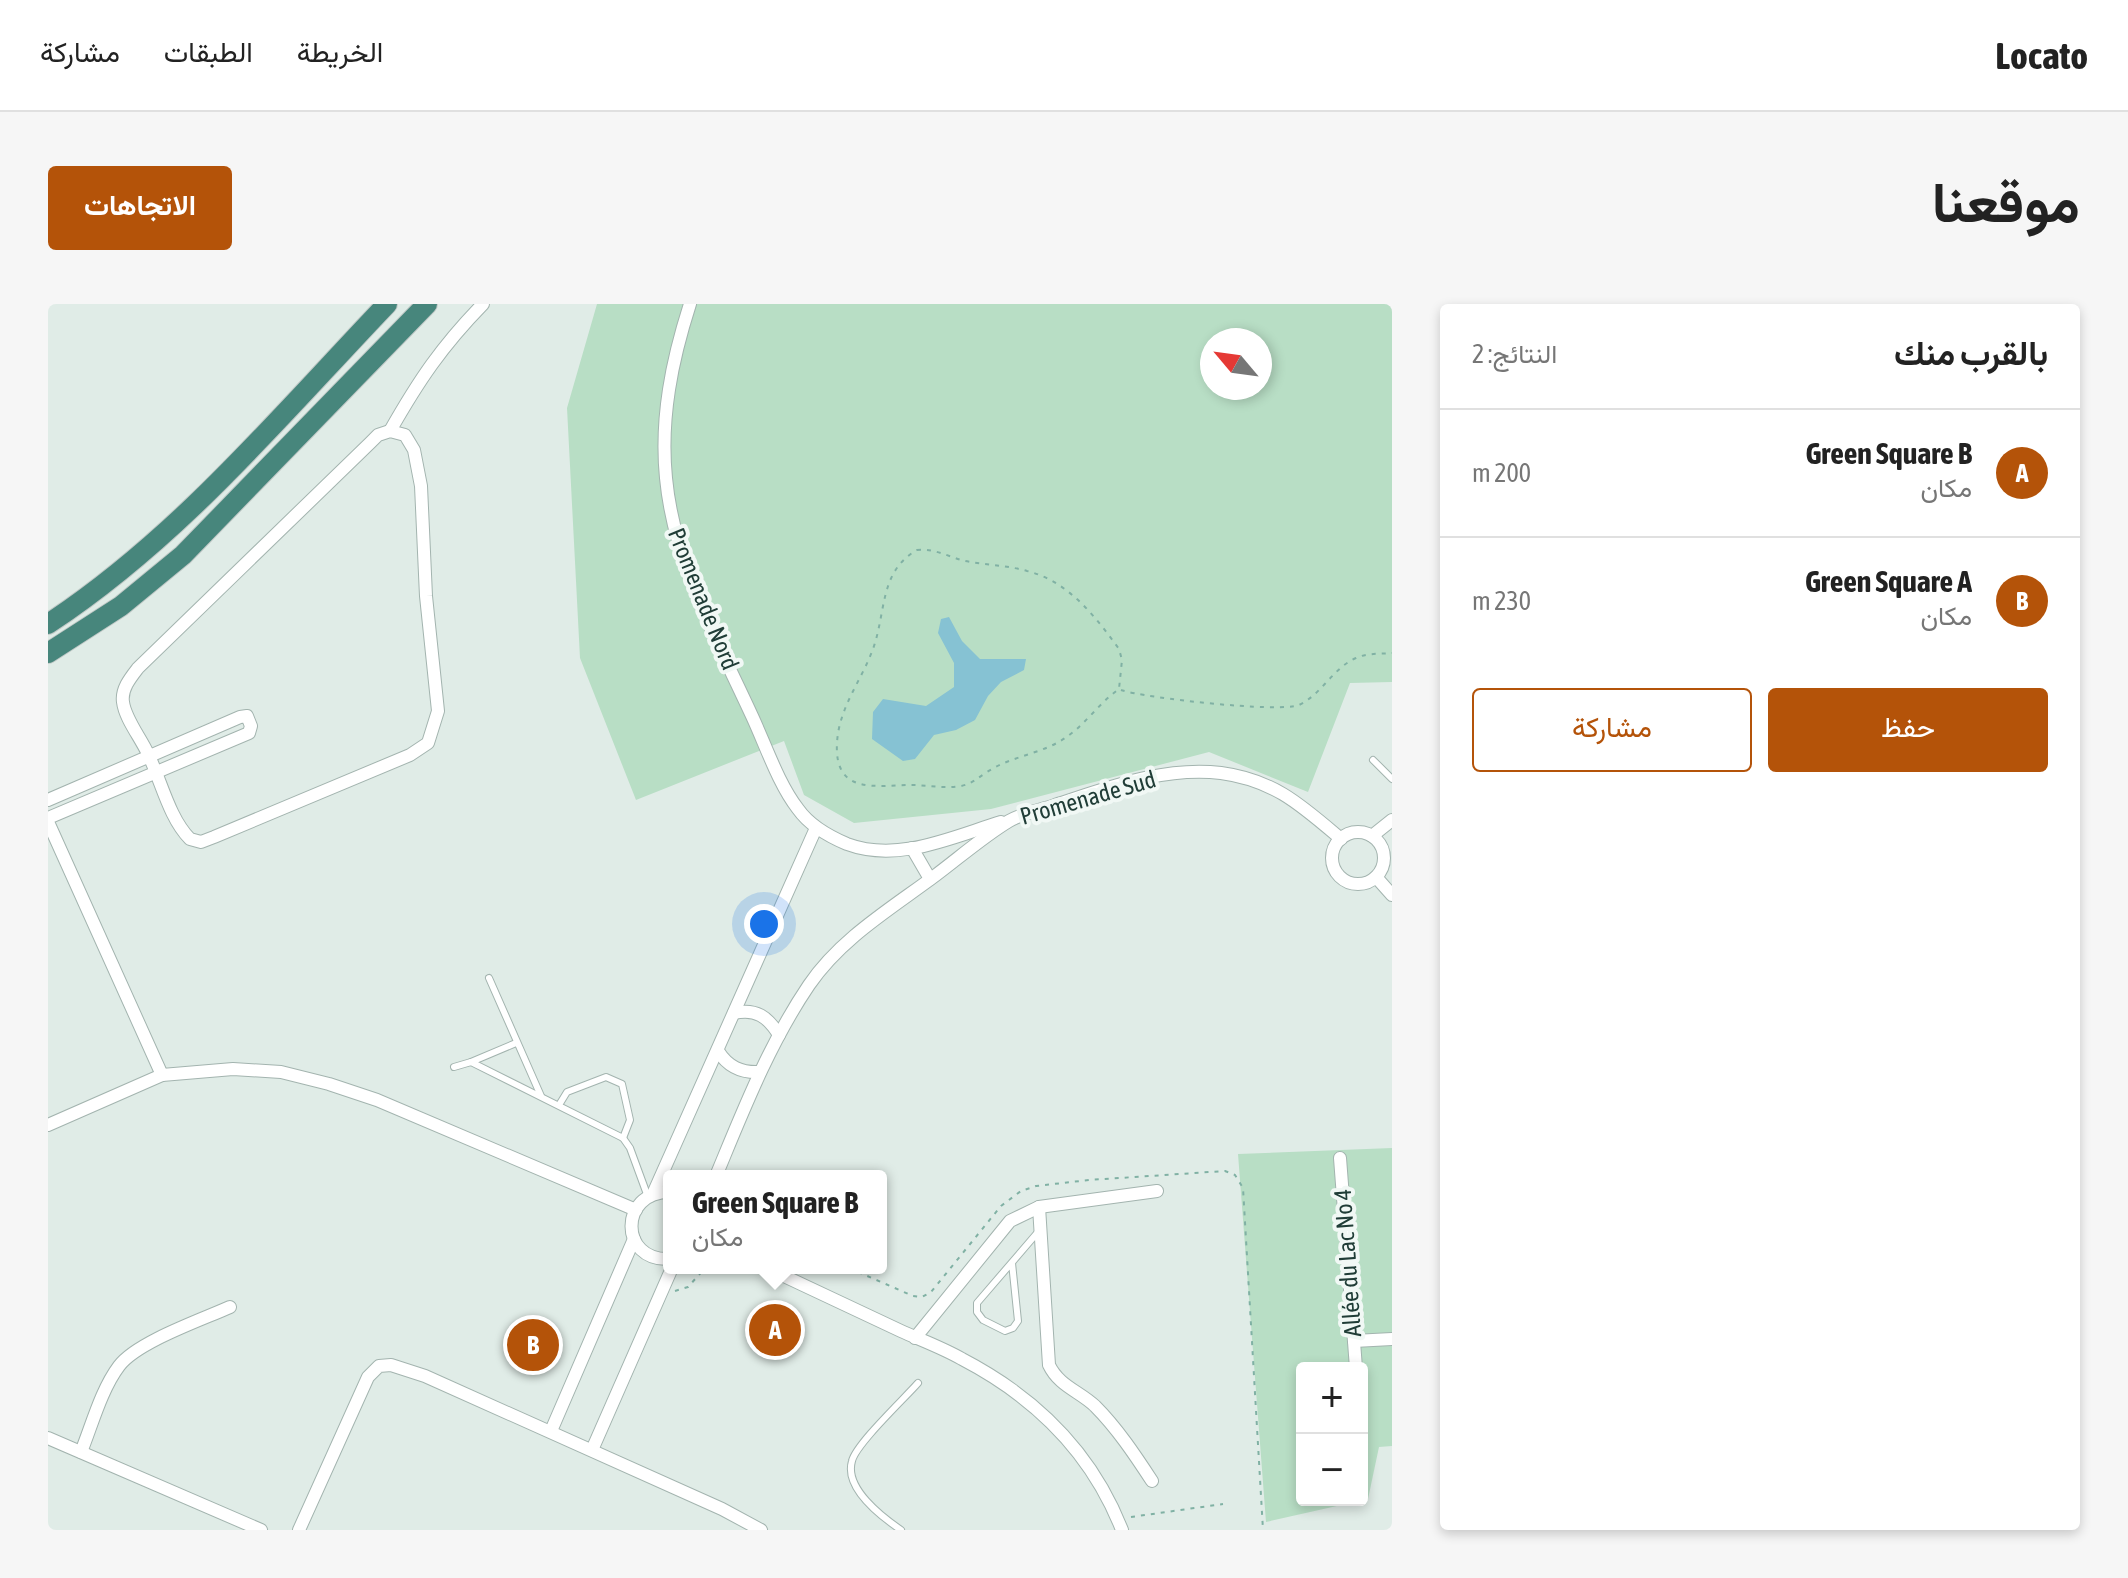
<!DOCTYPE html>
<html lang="ar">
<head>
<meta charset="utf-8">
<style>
	body { margin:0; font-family:"Asap Condensed",Vazirmatn,sans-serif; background:#f6f6f6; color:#222; direction:rtl }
	.controls { position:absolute; right:24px; bottom:24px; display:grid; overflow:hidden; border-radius:8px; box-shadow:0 4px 12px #0003 }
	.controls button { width:72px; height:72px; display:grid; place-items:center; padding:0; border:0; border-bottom:2px solid #e0e0e0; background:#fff; color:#222; font:40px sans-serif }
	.compass { position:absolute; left:1152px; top:24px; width:72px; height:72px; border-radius:50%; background:#fff; box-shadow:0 4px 12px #0003; rotate:299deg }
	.you { position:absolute; left:716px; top:620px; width:28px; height:28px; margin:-20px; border:6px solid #fff; border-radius:50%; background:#1a73e8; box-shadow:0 0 0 12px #1a73e833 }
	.badge { display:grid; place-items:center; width:52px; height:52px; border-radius:50%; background:#b45309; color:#fff; font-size:26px; font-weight:700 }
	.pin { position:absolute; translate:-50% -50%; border:4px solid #fff; box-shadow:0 2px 8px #0006 }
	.popup { position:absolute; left:615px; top:866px; width:224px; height:104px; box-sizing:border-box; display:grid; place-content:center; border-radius:8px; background:#fff; filter:drop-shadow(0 2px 6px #0005); font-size:26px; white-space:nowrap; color:#767676 }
	.popup b { font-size:30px; color:#222 }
	.popup::after { content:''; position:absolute; left:50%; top:100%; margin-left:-16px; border:16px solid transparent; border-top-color:#fff }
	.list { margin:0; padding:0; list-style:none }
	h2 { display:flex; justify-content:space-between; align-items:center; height:104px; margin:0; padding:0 32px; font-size:34px }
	h2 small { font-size:26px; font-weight:400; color:#767676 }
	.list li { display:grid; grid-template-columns:52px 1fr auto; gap:24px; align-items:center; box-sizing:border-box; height:128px; padding:0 32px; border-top:2px solid #e0e0e0 }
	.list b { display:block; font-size:30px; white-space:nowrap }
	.list p { margin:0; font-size:26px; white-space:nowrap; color:#767676 }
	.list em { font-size:26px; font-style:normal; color:#767676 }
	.actions { display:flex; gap:16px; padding:24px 32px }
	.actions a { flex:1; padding:18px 0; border:2px solid #b45309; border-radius:8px; text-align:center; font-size:28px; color:#b45309 }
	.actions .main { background:#b45309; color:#fff }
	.map { position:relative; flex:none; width:1344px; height:1226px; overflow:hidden; direction:ltr; border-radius:8px }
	header { display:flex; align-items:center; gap:48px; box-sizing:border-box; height:112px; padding:0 40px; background:#fff; border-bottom:2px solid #e0e0e0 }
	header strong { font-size:38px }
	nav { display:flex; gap:44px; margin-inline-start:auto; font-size:28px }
	.intro { display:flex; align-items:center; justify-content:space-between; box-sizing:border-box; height:192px; padding:0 48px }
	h1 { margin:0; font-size:56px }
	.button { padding:20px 36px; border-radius:8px; background:#b45309; color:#fff; font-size:28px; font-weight:700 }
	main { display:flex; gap:48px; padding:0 48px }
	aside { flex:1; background:#fff; border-radius:8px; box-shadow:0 4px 12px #0003 }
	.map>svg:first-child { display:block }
	.green { fill:#b8dec5; fill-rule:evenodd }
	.water { fill:#86c2d3 }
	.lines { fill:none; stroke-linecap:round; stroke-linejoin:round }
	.service-casing { stroke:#a3b4af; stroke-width:8 }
	.minor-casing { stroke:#a3b4af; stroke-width:14 }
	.trunk-casing { stroke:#c1c9c7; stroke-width:22 }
	.path { stroke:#80b1a4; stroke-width:2; stroke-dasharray:4 6; stroke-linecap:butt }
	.service { stroke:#fff; stroke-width:6 }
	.minor { stroke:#fff; stroke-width:12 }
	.trunk { stroke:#47867c; stroke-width:20 }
	.labels { text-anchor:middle; stroke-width:8; stroke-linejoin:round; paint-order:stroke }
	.street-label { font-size:24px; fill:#203d37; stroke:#f1f8f5 }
</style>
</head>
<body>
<header>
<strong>Locato</strong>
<nav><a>الخريطة</a><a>الطبقات</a><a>مشاركة</a></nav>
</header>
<div class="intro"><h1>موقعنا</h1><a class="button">الاتجاهات</a></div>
<main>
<aside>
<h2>بالقرب منك<small>النتائج: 2</small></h2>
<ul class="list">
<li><span class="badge">A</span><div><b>Green Square B</b><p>مكان</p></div><em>200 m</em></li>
<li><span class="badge">B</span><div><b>Green Square A</b><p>مكان</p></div><em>230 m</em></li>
</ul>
<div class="actions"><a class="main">حفظ</a><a>مشاركة</a></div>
</aside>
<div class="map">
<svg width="1344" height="1226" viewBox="0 0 1344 1226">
	<rect width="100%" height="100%" fill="#e0ece7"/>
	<g class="green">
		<path d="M 549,0 L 1344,0 L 1344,378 L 1302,379 L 1260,488 L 1161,448 L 943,505 L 806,519 L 756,491 L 736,437 L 588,496 L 532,354 L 519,104 ZM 1164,36 L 1212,36 L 1212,84 L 1164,84 Z"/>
		<path d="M 1344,844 L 1344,1142 L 1331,1143 L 1320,1195 L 1218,1218 L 1190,850 ZM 1254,1064 L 1314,1064 L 1314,1196 L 1254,1196 Z"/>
	</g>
	<polygon class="water" points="901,313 914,337 932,355 978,355 976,366 953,378 940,392 927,416 908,426 886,431 867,455 855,457 824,435 825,408 835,395 878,402 906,383 906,359 890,329 893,315"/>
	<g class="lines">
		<g class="service-casing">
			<g id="service">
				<polyline points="1325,456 1344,475"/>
				<polyline points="441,674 493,792"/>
				<polyline points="423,758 468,739"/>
				<polyline points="406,763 423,758 575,834 582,844 600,893"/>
				<polyline points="511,801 519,788 558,773 574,780 582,816 575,834"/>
				<polyline points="964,959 970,1017 965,1024 957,1027 935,1016 929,1008 929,999 990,928"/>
				<path d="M 853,1226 C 834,1213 796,1184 804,1157 C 808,1140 856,1095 870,1079"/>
			</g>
		</g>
		<g class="minor-casing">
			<g id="minor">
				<path d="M 642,0 C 624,56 612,114 618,174 C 626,259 669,336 704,412 C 718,442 730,479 750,505 C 762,522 780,532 799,540 C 850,559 904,533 953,518"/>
				<path d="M 342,127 L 357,131 L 366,146 L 373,182 L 378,292 L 390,407 L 380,439 L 362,451 L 166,533 L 153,538 L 142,535 C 121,514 113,476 100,450 C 93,434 77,415 75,398 C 73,385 83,373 90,364 L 322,139 L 330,131 Z"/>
				<path d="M 342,127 C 371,76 394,42 435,0"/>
				<polyline points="0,496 192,413 199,412 203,422 201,429 0,514"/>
				<polyline points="0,518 114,771"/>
				<circle cx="1310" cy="554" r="26"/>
				<polyline points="1324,532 1344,516"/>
				<polyline points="864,544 882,575"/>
				<polyline points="1328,573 1344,591"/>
				<path d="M 686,709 C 708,704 720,713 731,731"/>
				<path d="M 670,747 C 680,763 693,769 712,768"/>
				<polyline points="0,821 114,771 185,765 233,768 281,780 329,796 588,906"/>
				<polyline points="1292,854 1308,1064"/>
				<path d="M 668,872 C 695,807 721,740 761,681 C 793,634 844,604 888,571 C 912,553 936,532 961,517 C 974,509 993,506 1007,501 C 1060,484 1116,462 1173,469 C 1226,476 1253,501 1293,535"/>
				<path d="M 621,888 C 571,888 571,957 621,955"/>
				<polyline points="605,890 768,524"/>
				<path d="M 991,903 L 1001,1061 C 1011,1082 1031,1087 1047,1102 C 1069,1124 1087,1151 1104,1177"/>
				<path d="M 719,964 C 764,985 808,1006 853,1027 C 873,1036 895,1044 914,1055 C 987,1093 1044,1149 1074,1226"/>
				<polyline points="867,1034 962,917 991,903 1109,887"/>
				<polyline points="1306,1037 1344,1035"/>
				<polyline points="503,1127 586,935"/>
				<polyline points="0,1134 213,1226"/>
				<polyline points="544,1146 624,964"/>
				<path d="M 33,1148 C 44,1121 53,1086 71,1062 C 89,1038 153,1016 182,1003"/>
				<polyline points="251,1226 320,1073 331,1062 343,1061 377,1072 674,1205 713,1226"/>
			</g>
		</g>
		<g class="trunk-casing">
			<g id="trunk">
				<path d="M 0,320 C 131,234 232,112 339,0"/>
				<polyline points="0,349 73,302 135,251 379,0"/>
			</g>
		</g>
		<g class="path">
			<path d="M 869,246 C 886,244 901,253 917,257 C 937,261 958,261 979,267 C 1020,277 1047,312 1071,345 L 1074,356 L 1071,385 C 1051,399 1037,421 1017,434 C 994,450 963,452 939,468 C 930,474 923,480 913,482 C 896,485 880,481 864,481 C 829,481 786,492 789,439 C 791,402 815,375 826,342 C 838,306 832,267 869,246 Z"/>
			<path d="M 1073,386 C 1096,394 1232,409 1251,401 C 1274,390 1285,364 1308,354 C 1319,349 1332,350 1344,349"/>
			<polyline points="801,964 865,992 874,993 883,988 953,902 973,887 988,882 1041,876 1177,867 1187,871 1195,884 1215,1226"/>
			<polyline points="627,987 640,983 657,964"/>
			<polyline points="1083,1213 1175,1200"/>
		</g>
		<use href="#service" class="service"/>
		<use href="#minor" class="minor"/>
		<use href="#trunk" class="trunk"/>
	</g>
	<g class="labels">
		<g class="street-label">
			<text transform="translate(655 295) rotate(68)" y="8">Promenade Nord</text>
			<text transform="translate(1040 494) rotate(-16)" y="8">Promenade Sud</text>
			<text transform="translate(1300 959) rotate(-94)" y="8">Allée du Lac No 4</text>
		</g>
	</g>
</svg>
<div class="controls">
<button>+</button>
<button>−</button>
</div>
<svg class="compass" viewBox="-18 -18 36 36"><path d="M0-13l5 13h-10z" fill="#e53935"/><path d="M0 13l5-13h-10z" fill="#767676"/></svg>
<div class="you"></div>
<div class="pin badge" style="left:727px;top:1026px">A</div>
<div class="popup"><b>Green Square B</b>مكان</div>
<div class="pin badge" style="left:485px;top:1041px">B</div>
</div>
</main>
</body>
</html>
